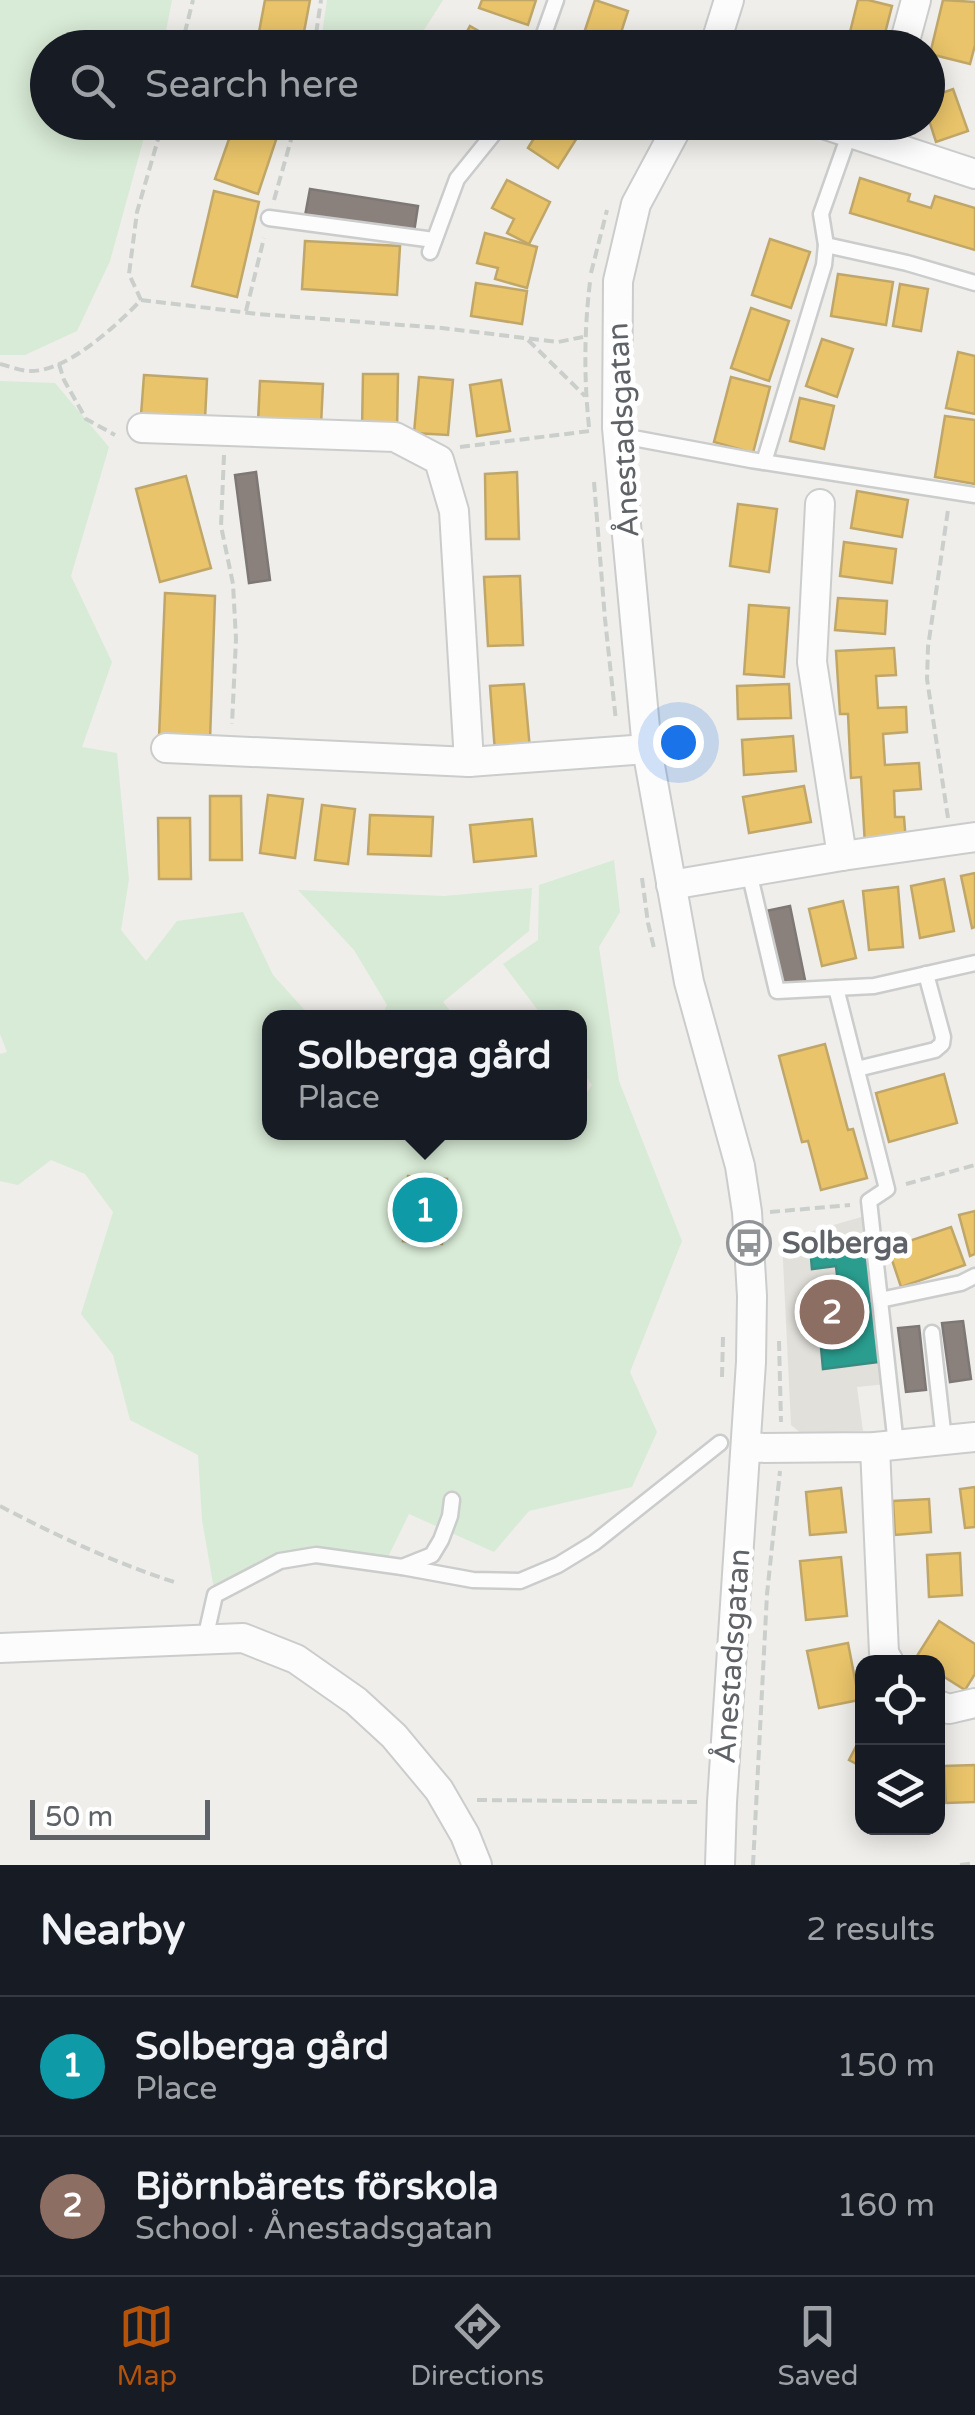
<!DOCTYPE html>
<html lang="en">
<head>
<meta charset="utf-8">
<style>
	body { margin:0; font-family:"Varela Round",sans-serif; background:#242831; color:#f1f3f6 }
	.controls { position:absolute; right:30px; bottom:30px; display:grid; overflow:hidden; border-radius:20px; box-shadow:0 5px 25px #0003 }
	.controls button { width:90px; height:90px; display:grid; place-items:center; padding:0; border:0; border-bottom:2px solid #363941; background:#171b24; color:#f1f3f6; font:50px sans-serif }
	.scale { position:absolute; left:30px; bottom:25px; width:180px; box-sizing:border-box; padding-left:10px; border:5px solid #5f6368; border-top:0; font-size:28px; line-height:35px; white-space:nowrap; color:#5f6368; -webkit-text-stroke:8px #fff; paint-order:stroke }
	.you { position:absolute; left:678px; top:742px; width:35px; height:35px; margin:-25px; border:8px solid #fff; border-radius:50%; background:#1a73e8; box-shadow:0 0 0 15px #1a73e833 }
	.badge { display:grid; place-items:center; width:65px; height:65px; border-radius:50%; background:#b45309; color:#fff; font-size:32px; font-weight:700 }
	.pin { position:absolute; translate:-50% -50%; border:5px solid #fff; box-shadow:0 2px 10px #0006 }
	.popup { position:absolute; left:262px; top:1010px; width:325px; height:130px; box-sizing:border-box; display:grid; place-content:center; border-radius:20px; background:#171b24; filter:drop-shadow(0 2px 8px #0005); font-size:32px; white-space:nowrap; color:#9ea1a6 }
	.popup b { font-size:38px; color:#f1f3f6 }
	.popup::after { content:''; position:absolute; left:50%; top:100%; margin-left:-20px; border:20px solid transparent; border-top-color:#171b24 }
	.list { margin:0; padding:0; list-style:none }
	h2 { display:flex; justify-content:space-between; align-items:center; height:130px; margin:0; padding:0 40px; font-size:42px }
	h2 small { font-size:32px; font-weight:400; color:#9ea1a6 }
	.list li { display:grid; grid-template-columns:65px 1fr auto; gap:30px; align-items:center; box-sizing:border-box; height:140px; padding:0 40px; border-top:2px solid #363941 }
	.list b { display:block; font-size:38px; white-space:nowrap }
	.list p { margin:0; font-size:32px; white-space:nowrap; color:#9ea1a6 }
	.list em { font-size:32px; font-style:normal; color:#9ea1a6 }
	.icon { flex:none; width:55px; height:55px; fill:none; stroke:currentColor; stroke-width:2; stroke-linecap:round; stroke-linejoin:round }
	.map { position:relative; flex:none; width:975px; height:1865px; overflow:hidden }
	.search { position:absolute; background:#171b24; box-shadow:0 5px 25px #0003; left:30px; right:30px; top:30px; height:110px; display:flex; align-items:center; gap:25px; box-sizing:border-box; padding:0 35px; border-radius:55px; color:#9ea1a6; font-size:38px }
	.sheet { height:410px; background:#171b24 }
	nav { display:flex; justify-content:space-around; align-items:center; box-sizing:border-box; height:140px; border-top:2px solid #363941; background:#171b24; font-size:28px; color:#9ea1a6 }
	nav a { display:grid; justify-items:center; gap:5px }
	nav .on { color:#b45309 }
	.map>svg:first-child { display:block }
	.education { fill:#e2e0da }
	.green { fill:#d8ebd6 }
	.homes { fill:#e9c46a; stroke:#c0a769; stroke-width:2.5 }
	.schools { fill:#2a9d8f; stroke:#3a8c83; stroke-width:2.5 }
	.industry { fill:#8a817c; stroke:#7d7876; stroke-width:2.5 }
	.lines { fill:none; stroke-linecap:round; stroke-linejoin:round }
	.service-casing { stroke:#cbcccc; stroke-width:19 }
	.minor-casing { stroke:#cbcccc; stroke-width:32 }
	.path { stroke:#cacfcc; stroke-width:4; stroke-dasharray:10 5; stroke-linecap:butt }
	.service { stroke:#fdfcfc; stroke-width:14 }
	.minor { stroke:#fdfcfc; stroke-width:28 }
	.labels { text-anchor:middle; stroke-width:10; stroke-linejoin:round; paint-order:stroke }
	.street-label { font-size:30px; fill:#5f6368; stroke:#fff }
	.poi-label { font-size:30px; font-weight:bold; fill:#5f6368; stroke:#fff; text-anchor:start }
</style>
</head>
<body>
<div class="map">
<svg width="975" height="1865" viewBox="0 0 975 1865">
	<rect width="100%" height="100%" fill="#efeeea"/>
	<polygon class="education" points="868,1215 887,1384 857,1387 863,1431 802,1434 791,1425 782,1240"/>
	<g class="green">
		<polygon points="0,0 172,0 163,47 48,48 48,122 148,123 110,261 77,331 25,355 0,355"/>
		<polygon points="327,0 443,0 424,30 416,47 320,47"/>
		<polygon points="0,381 55,383 109,447 71,576 112,662 82,747 117,753 129,879 121,930 146,961 177,921 243,912 273,975 311,1017 270,1018 270,1132 580,1132 580,1103 592,1085 580,1069 580,1018 543,1017 503,964 538,940 539,885 614,860 620,912 599,947 619,1081 682,1241 630,1372 657,1432 632,1487 529,1511 494,1552 409,1514 386,1561 297,1553 215,1595 202,1520 198,1455 130,1420 113,1355 81,1314 113,1212 85,1174 51,1160 18,1185 0,1181 0,1054 7,1052 0,1034"/>
		<polygon points="532,888 529,931 443,1002 456,1018 381,1017 387,1005 354,950 298,890 444,896"/>
	</g>
	<g class="homes">
		<polygon points="265,0 310,0 301,48 256,48"/>
		<polygon points="482,0 536,0 528,25 479,8"/>
		<polygon points="595,0 628,11 616,48 579,48"/>
		<polygon points="858,0 868,0 892,6 882,45 849,36"/>
		<polygon points="943,0 975,2 975,45 970,64 930,54"/>
		<polygon points="470,26 509,48 458,48"/>
		<polygon points="953,89 968,131 936,142 928,117 928,98"/>
		<polygon points="235,122 282,122 258,194 215,179"/>
		<polygon points="544,122 587,122 558,168 528,148"/>
		<polygon points="860,178 910,194 908,201 931,208 935,196 975,208 975,250 850,213"/>
		<polygon points="507,180 550,202 529,244 507,233 514,219 492,208"/>
		<polygon points="214,191 259,202 237,297 192,286"/>
		<polygon points="485,233 537,247 527,288 495,279 498,268 477,263"/>
		<polygon points="770,239 810,252 791,308 752,295"/>
		<polygon points="305,241 400,246 397,295 302,289"/>
		<polygon points="838,274 893,282 886,325 831,316"/>
		<polygon points="476,283 527,291 522,324 471,316"/>
		<polygon points="900,284 928,289 921,331 893,326"/>
		<polygon points="751,308 789,321 769,381 731,368"/>
		<polygon points="822,339 853,349 837,397 806,386"/>
		<polygon points="958,352 975,356 975,414 946,408"/>
		<polygon points="363,374 398,374 397,431 362,430"/>
		<polygon points="144,375 207,379 205,419 141,415"/>
		<polygon points="419,377 453,380 448,435 414,433"/>
		<polygon points="731,377 770,387 753,453 714,442"/>
		<polygon points="501,380 510,431 477,436 470,385"/>
		<polygon points="260,381 323,384 321,425 258,422"/>
		<polygon points="800,398 834,406 824,449 790,441"/>
		<polygon points="945,416 975,420 975,484 935,477"/>
		<polygon points="517,472 519,539 486,539 485,474"/>
		<polygon points="186,476 211,568 160,582 136,489"/>
		<polygon points="857,491 908,500 902,537 851,528"/>
		<polygon points="738,504 777,509 769,572 730,566"/>
		<polygon points="844,542 896,549 892,583 840,576"/>
		<polygon points="520,576 523,645 488,646 484,577"/>
		<polygon points="165,593 215,596 210,740 159,738"/>
		<polygon points="838,598 887,601 885,634 835,630"/>
		<polygon points="749,605 789,608 784,677 744,674"/>
		<polygon points="894,648 896,675 876,676 878,708 906,707 907,732 883,734 885,765 919,763 921,789 894,791 895,817 904,817 906,843 865,845 861,777 851,778 848,714 840,714 836,651"/>
		<polygon points="524,684 530,749 495,752 490,686"/>
		<polygon points="789,684 791,718 738,719 737,686"/>
		<polygon points="793,736 796,771 744,775 742,740"/>
		<polygon points="804,786 811,822 749,833 743,797"/>
		<polygon points="268,795 303,799 295,858 260,853"/>
		<polygon points="210,796 241,796 242,860 210,860"/>
		<polygon points="322,805 355,809 348,864 315,860"/>
		<polygon points="370,815 433,817 431,856 368,854"/>
		<polygon points="158,818 190,818 191,879 159,879"/>
		<polygon points="532,819 536,856 474,862 470,825"/>
		<polygon points="975,873 975,927 972,928 961,876"/>
		<polygon points="944,879 954,931 920,938 911,886"/>
		<polygon points="898,887 903,947 869,950 863,891"/>
		<polygon points="843,901 856,958 822,966 809,909"/>
		<polygon points="825,1044 848,1130 853,1129 867,1178 821,1190 808,1141 802,1142 779,1056"/>
		<polygon points="944,1074 957,1123 889,1142 876,1093"/>
		<polygon points="408,1176 447,1179 442,1244 403,1241"/>
		<polygon points="975,1211 975,1254 970,1256 959,1215"/>
		<polygon points="951,1227 965,1265 901,1287 888,1248"/>
		<polygon points="975,1487 975,1527 965,1528 960,1489"/>
		<polygon points="841,1488 846,1532 810,1535 806,1492"/>
		<polygon points="929,1499 931,1532 895,1535 893,1501"/>
		<polygon points="960,1553 962,1595 929,1597 927,1555"/>
		<polygon points="841,1557 847,1616 806,1620 800,1561"/>
		<polygon points="939,1621 975,1644 975,1674 965,1690 938,1673 938,1662 920,1662 915,1659"/>
		<polygon points="848,1643 859,1700 819,1708 807,1651"/>
		<polygon points="862,1735 862,1767 849,1760"/>
		<polygon points="975,1765 975,1802 946,1803 944,1766"/>
	</g>
	<polygon class="schools" points="865,1240 879,1362 823,1369 821,1347 845,1344 836,1266 812,1269 810,1246"/>
	<g class="industry">
		<polygon points="310,189 418,206 414,232 305,216"/>
		<polygon points="256,472 270,580 249,583 235,475"/>
		<polygon points="790,906 806,985 782,989 766,911"/>
		<polygon points="963,1321 971,1379 950,1382 942,1323"/>
		<polygon points="919,1326 926,1390 906,1392 898,1328"/>
	</g>
	<g class="lines">
		<g class="service-casing">
			<g id="service">
				<polyline points="539,48 556,0"/>
				<polyline points="269,218 434,240"/>
				<polyline points="826,245 907,263 975,283"/>
				<polyline points="430,252 457,179 503,122"/>
				<polyline points="617,435 751,460 975,495"/>
				<polyline points="764,462 824,265 826,245 821,214 850,132"/>
				<polyline points="749,872 777,991 874,986 975,963"/>
				<polyline points="836,988 887,1189 869,1201 896,1445"/>
				<polyline points="857,1069 935,1050 942,1044 943,1037 926,974"/>
				<polyline points="880,1300 961,1283 975,1276"/>
				<polyline points="932,1333 944,1440"/>
				<polyline points="402,1567 473,1580 520,1581 558,1565 594,1543 720,1443"/>
				<polyline points="205,1639 215,1595 280,1561 316,1555 402,1567 432,1555 441,1540 450,1516 452,1500"/>
			</g>
		</g>
		<g class="minor-casing">
			<g id="minor">
				<polyline points="714,48 729,0"/>
				<polyline points="903,48 916,0"/>
				<polyline points="680,122 636,204 618,281 617,428 647,749 689,982 740,1166 747,1212 752,1296 751,1362 722,1802 720,1865"/>
				<polyline points="817,122 975,174"/>
				<polyline points="142,428 395,437 439,460 454,511 469,762"/>
				<polyline points="166,748 469,762 647,749"/>
				<polyline points="842,856 975,837"/>
				<polyline points="671,885 842,856 812,662 820,504"/>
				<polyline points="875,1447 884,1653 889,1662"/>
				<polyline points="746,1448 875,1447 975,1437"/>
				<polyline points="0,1648 243,1638 296,1659 356,1701 394,1736 439,1790 465,1835 477,1865"/>
				<polyline points="938,1705 949,1709 975,1703"/>
			</g>
		</g>
		<g class="path">
			<polyline points="181,48 193,0"/>
			<polyline points="314,48 321,0"/>
			<polyline points="274,200 296,122"/>
			<polyline points="591,273 607,210"/>
			<polyline points="141,300 258,314 442,328 558,342 583,337"/>
			<polyline points="246,311 264,238"/>
			<polyline points="528,340 585,396"/>
			<path d="M 0,364 C 9,366 21,371 30,371 C 67,372 117,325 141,300 L 129,274 L 137,212 L 163,122"/>
			<polyline points="59,364 64,380 86,419 115,435"/>
			<path d="M 589,427 C 584,379 584,331 590,282"/>
			<polyline points="460,447 590,431"/>
			<polyline points="224,455 221,526 233,584 236,639 232,724"/>
			<polyline points="594,482 605,619 616,721"/>
			<polyline points="948,818 927,679 928,647 948,510"/>
			<polyline points="642,878 648,923 654,948"/>
			<polyline points="906,1184 975,1165"/>
			<polyline points="770,1212 850,1205"/>
			<polyline points="779,1341 781,1422"/>
			<polyline points="722,1377 723,1337"/>
			<path d="M 0,1506 C 57,1536 113,1562 174,1582"/>
			<polyline points="477,1800 697,1802"/>
			<polyline points="753,1865 767,1594 780,1471"/>
			<polyline points="960,1865 975,1863"/>
		</g>
		<use href="#service" class="service"/>
		<use href="#minor" class="minor"/>
	</g>
	<defs>
		<g id="bus-ring" transform="scale(2.25)"><circle r="9.5" fill="#fff" stroke="#919496" stroke-width="1.5"/><path d="M-5-6H5V4H4V6H2V4H-2V6H-4V4H-5ZM-3.5-4V0h7V-4ZM-3.5 1.2v1.5H-2V1.2ZM2 1.2v1.5H3.5V1.2Z" fill="#919496"/></g>
	</defs>
	<g fill-rule="evenodd">
		<use href="#bus-ring" x="749" y="1243"/>
	</g>
	<g class="labels">
		<g class="street-label">
			<text transform="translate(623 430) rotate(-93)" y="10">Ånestadsgatan</text>
			<text transform="translate(732 1656) rotate(-86)" y="10">Ånestadsgatan</text>
		</g>
		<g class="poi-label">
			<text x="782" y="1253">Solberga</text>
		</g>
	</g>
</svg>
<div class="controls">
<button><svg class="icon" aria-label="locate" viewBox="0 0 24 24"><circle cx="12" cy="12" r="6"/><path d="M12 2v4M12 18v4M2 12h4M18 12h4"/></svg></button>
<button><svg class="icon" aria-label="layers" viewBox="0 0 24 24"><path d="M12 4l9 5-9 5-9-5zM3 14l9 5 9-5"/></svg></button>
</div>
<div class="scale">50 m</div>
<div class="you"></div>
<div class="pin badge" style="left:425px;top:1210px;background:#0f9aa8">1</div>
<div class="popup"><b>Solberga gård</b>Place</div>
<div class="pin badge" style="left:832px;top:1312px;background:#8d6e63">2</div>
<div class="search"><svg class="icon" aria-label="search" viewBox="0 0 24 24"><circle cx="10" cy="10" r="6"/><path d="M15 15l6 6"/></svg>Search here</div>
</div>
<section class="sheet">
<h2>Nearby<small>2 results</small></h2>
<ul class="list">
<li><span class="badge" style="background:#0f9aa8">1</span><div><b>Solberga gård</b><p>Place</p></div><em>150 m</em></li>
<li><span class="badge" style="background:#8d6e63">2</span><div><b>Björnbärets förskola</b><p>School · Ånestadsgatan</p></div><em>160 m</em></li>
</ul>
</section>
<nav>
<a class="on"><svg class="icon" aria-label="map" viewBox="0 0 24 24"><path d="M3 6l6-2 6 2 6-2v14l-6 2-6-2-6 2zM9 4v14M15 6v14"/></svg>Map</a>
<a><svg class="icon" aria-label="directions" viewBox="0 0 24 24"><path d="M12 3l9 9-9 9-9-9zM9 14v-3h6M13 9l2 2-2 2"/></svg>Directions</a>
<a><svg class="icon" aria-label="saved" viewBox="0 0 24 24"><path d="M7 4h10v16l-5-4-5 4z"/></svg>Saved</a>
</nav>
</body>
</html>
